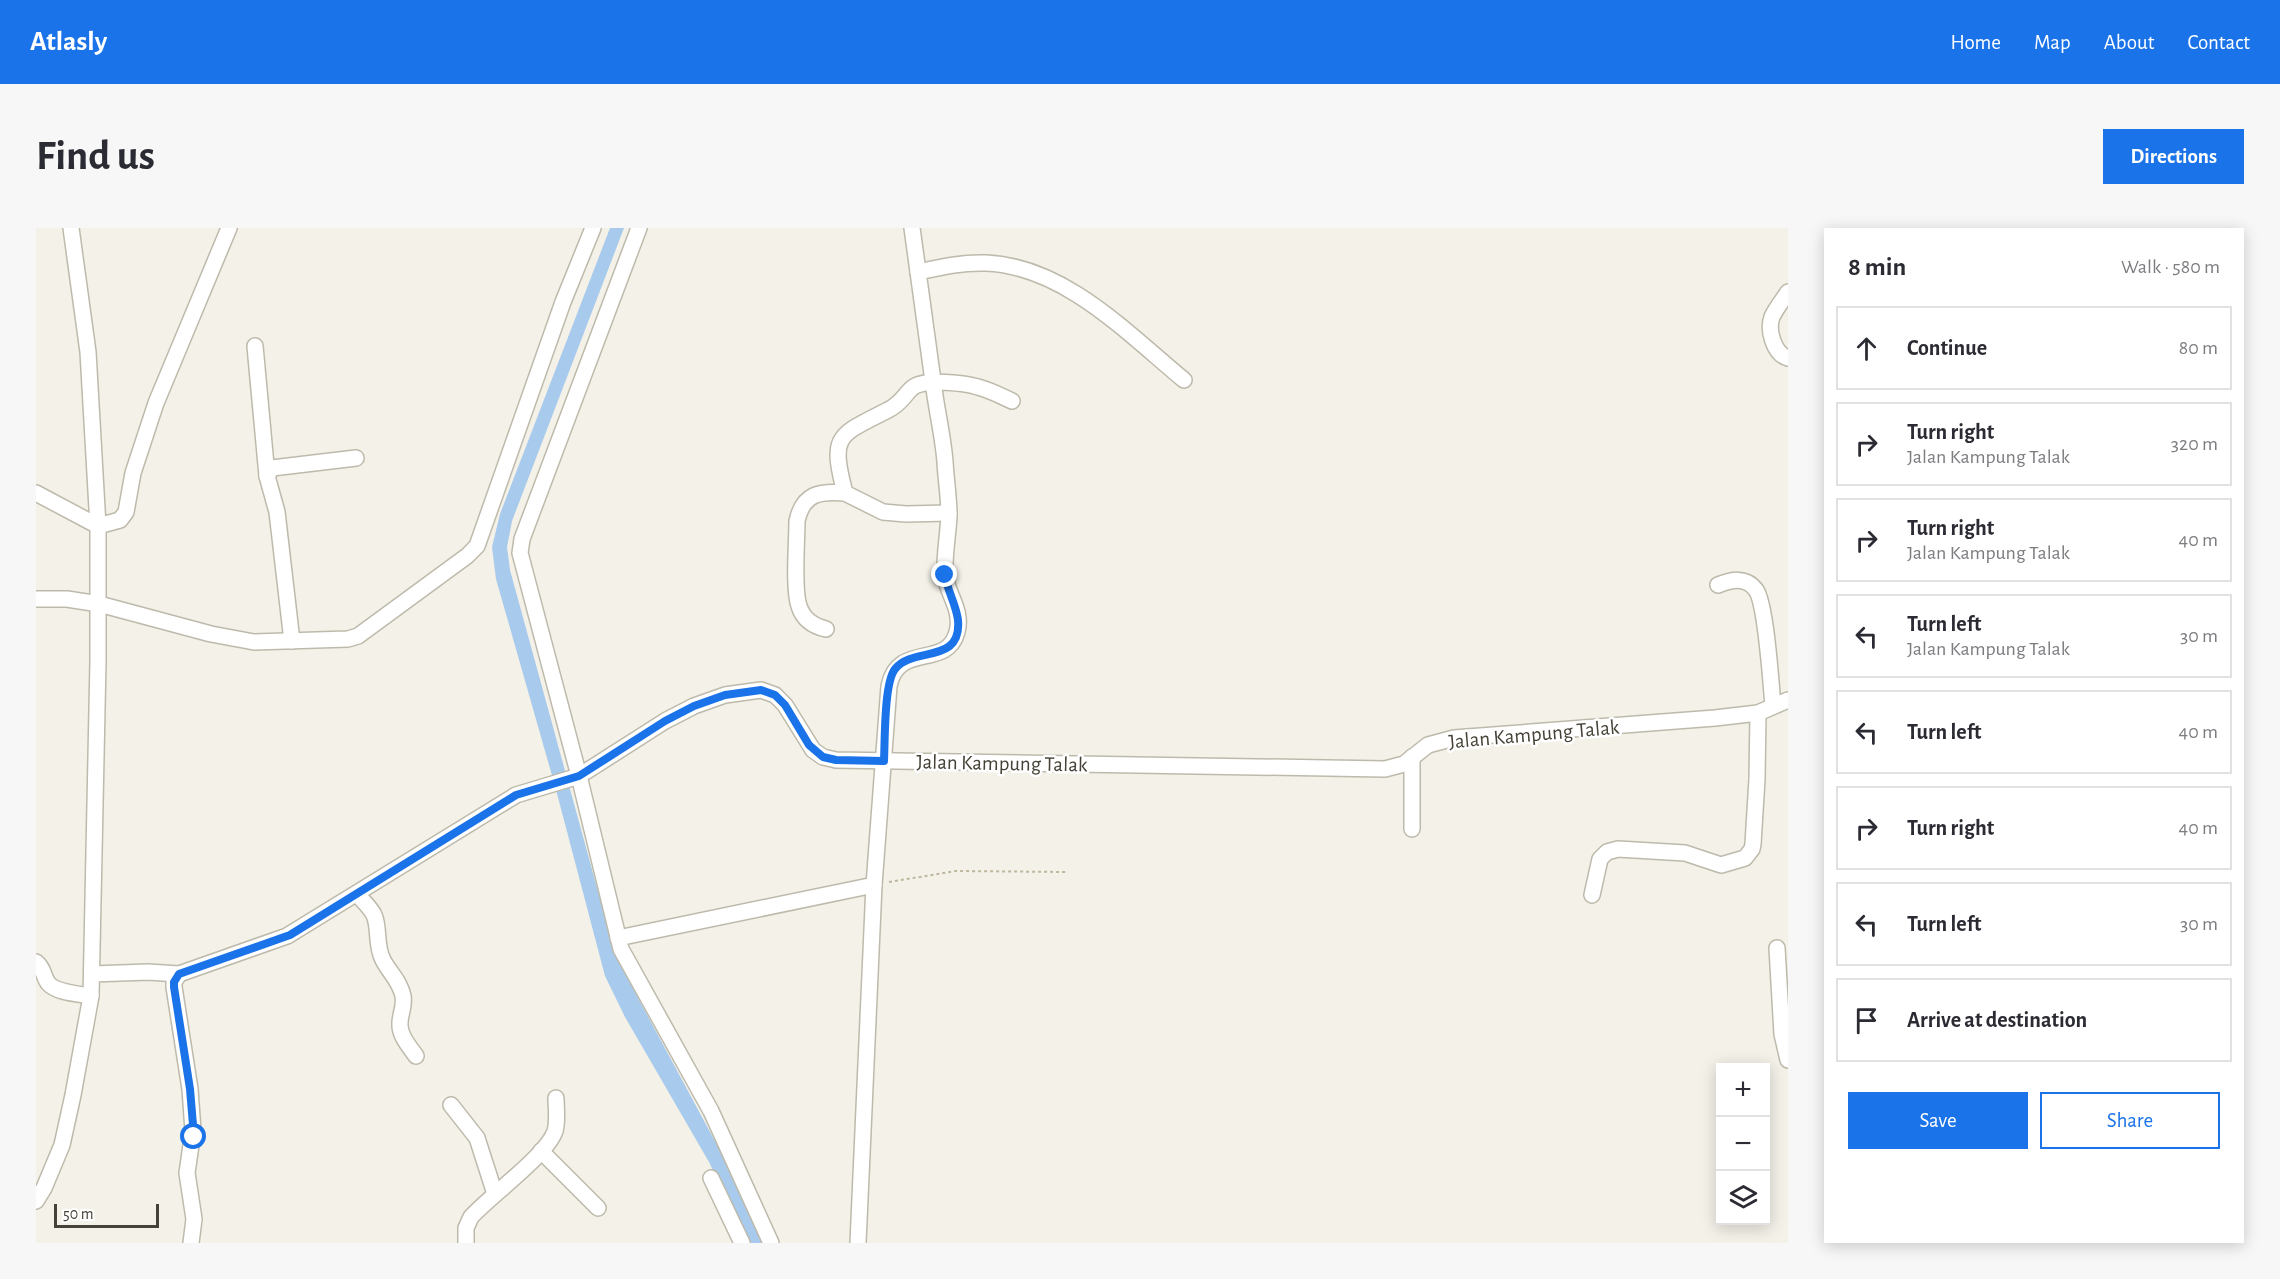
<!DOCTYPE html>
<html lang="en">
<head>
<meta charset="utf-8">
<style>
	body { margin:0; font-family:"Alegreya Sans",sans-serif; background:#f7f7f7; color:#2b2b33 }
	.controls { position:absolute; right:18px; bottom:18px; display:grid; overflow:hidden; border-radius:0px; box-shadow:0 3px 15px #0003 }
	.controls button { width:54px; height:54px; display:grid; place-items:center; padding:0; border:0; border-bottom:2px solid #e1e1e2; background:#fff; color:#2b2b33; font:30px sans-serif }
	.scale { position:absolute; left:18px; bottom:15px; width:105px; box-sizing:border-box; padding-left:6px; border:3px solid #464237; border-top:0; font-size:16px; line-height:21px; white-space:nowrap; color:#464237; -webkit-text-stroke:4px #fff; paint-order:stroke }
	.stop { position:absolute; width:18px; height:18px; margin:-14px; border:4px solid #1a73e8; border-radius:50%; background:#fff }
	.stop.end { background:#1a73e8; border-color:#fff; box-shadow:0 2px 6px #0008 }
	.list { margin:0; padding:0; list-style:none }
	h2 { display:flex; justify-content:space-between; align-items:center; height:78px; margin:0; padding:0 24px; font-size:26px }
	h2 small { font-size:20px; font-weight:400; color:#7c7c81 }
	.list li { display:grid; grid-template-columns:39px 1fr auto; gap:18px; align-items:center; box-sizing:border-box; height:84px; margin:0 12px 12px; padding:0 12px; border:2px solid #e1e1e2; border-radius:0px }
	.list b { display:block; font-size:22px; white-space:nowrap }
	.list p { margin:0; font-size:20px; white-space:nowrap; color:#7c7c81 }
	.list em { font-size:20px; font-style:normal; color:#7c7c81 }
	.actions { display:flex; gap:12px; padding:18px 24px }
	.actions a { flex:1; padding:14px 0; border:2px solid #1a73e8; border-radius:0px; text-align:center; font-size:21px; color:#1a73e8 }
	.actions .main { background:#1a73e8; color:#fff }
	.icon { flex:none; width:33px; height:33px; fill:none; stroke:currentColor; stroke-width:2; stroke-linecap:round; stroke-linejoin:round }
	.map { position:relative; flex:none; width:1752px; height:1015px; overflow:hidden; border-radius:0px }
	header { display:flex; align-items:center; gap:36px; box-sizing:border-box; height:84px; padding:0 30px; background:#1a73e8; color:#fff }
	header strong { font-size:28px }
	nav { display:flex; gap:33px; margin-inline-start:auto; font-size:21px }
	.intro { display:flex; align-items:center; justify-content:space-between; box-sizing:border-box; height:144px; padding:0 36px }
	h1 { margin:0; font-size:42px }
	.button { padding:15px 27px; border-radius:0px; background:#1a73e8; color:#fff; font-size:21px; font-weight:700 }
	main { display:flex; gap:36px; padding:0 36px }
	aside { flex:1; background:#fff; border-radius:0px; box-shadow:0 3px 15px #0003 }
	.map>svg:first-child { display:block }
	.water { fill:#a8caec }
	.lines { fill:none; stroke-linecap:round; stroke-linejoin:round }
	.minor-casing { stroke:#bebaab; stroke-width:18 }
	.path { stroke:#bfb79d; stroke-width:2; stroke-dasharray:3 3; stroke-linecap:butt }
	.minor { stroke:#fff; stroke-width:15 }
	.route { stroke:#1a73e8; stroke-width:8 }
	.labels { text-anchor:middle; stroke-width:5; stroke-linejoin:round; paint-order:stroke }
	.street-label { font-size:21px; fill:#464237; stroke:#fff }
</style>
</head>
<body>
<header>
<strong>Atlasly</strong>
<nav><a>Home</a><a>Map</a><a>About</a><a>Contact</a></nav>
</header>
<div class="intro"><h1>Find us</h1><a class="button">Directions</a></div>
<main>
<div class="map">
<svg width="1752" height="1015" viewBox="0 0 1752 1015">
	<rect width="100%" height="100%" fill="#f3f1e8"/>
	<polygon class="water" points="574,0 588,0 476,293 471,319 474,342 580,729 695,943 726,1015 711,1015 673,934 589,789 569,748 519,558 460,351 456,319 464,286"/>
	<g class="lines">
		<g class="minor-casing">
			<g id="minor">
				<polyline points="603,0 486,311 484,325 543,548 585,721 675,883 735,1015"/>
				<path d="M 882,44 C 905,39 927,34 950,35 C 1028,38 1091,105 1148,152"/>
				<path d="M 1752,64 C 1747,72 1740,80 1736,89 C 1731,102 1738,126 1752,130"/>
				<polyline points="219,118 231,248 241,284 256,413"/>
				<polyline points="231,248 236,240 320,230"/>
				<polyline points="0,265 62,298 84,292 90,284 97,245 120,175 193,0"/>
				<path d="M 913,285 L 870,286 L 847,284 L 809,265 C 794,207 801,208 852,182 C 867,175 870,163 879,158 C 891,151 929,155 942,159 C 954,162 965,168 976,173"/>
				<path d="M 1682,357 C 1695,352 1710,348 1720,362 C 1730,376 1735,456 1737,478"/>
				<polyline points="0,371 31,371 63,376 175,406 218,414 312,411 322,408 431,328 441,318 527,74 557,0"/>
				<path d="M 790,401 C 777,398 767,391 763,378 C 757,361 761,314 761,293 C 767,265 784,263 809,265"/>
				<polyline points="1376,529 1376,601"/>
				<path d="M 321,666 C 326,672 335,680 338,687 C 344,700 339,717 347,732 C 353,744 364,753 367,768 C 369,778 364,786 364,795 C 363,807 373,818 380,828"/>
				<polyline points="1556,667 1564,631 1571,624 1582,621 1649,625 1685,637 1709,630 1716,621 1717,616 1721,551 1722,485"/>
				<polyline points="582,710 838,657"/>
				<polyline points="1741,720 1746,806 1752,832"/>
				<path d="M 0,734 C 8,740 7,748 12,755 C 20,765 44,766 55,768"/>
				<polyline points="56,746 112,744 143,746 251,708 480,567 543,548 629,493 658,478 689,467 725,462 739,467 749,477 777,522 787,529 800,532 1349,541 1368,536 1392,517 1418,510 1679,490 1722,485 1752,472"/>
				<polyline points="143,746 138,754 138,759 154,861 157,903 151,945 158,991 155,1015"/>
				<polyline points="415,877 441,910 459,966"/>
				<polyline points="505,923 562,980"/>
				<polyline points="675,950 706,1015"/>
				<polyline points="0,973 8,960 26,917 37,867 55,768 62,433 62,298 52,124 35,0"/>
				<path d="M 430,1015 L 430,1000 L 435,989 C 455,967 511,927 519,903 C 522,893 520,881 520,870"/>
				<path d="M 822,1015 L 838,657 L 853,458 C 862,413 911,442 921,404 C 927,382 911,366 909,347 C 908,328 912,307 913,288 C 913,270 910,252 909,234 C 907,207 900,180 897,153 C 890,102 883,51 876,0"/>
			</g>
		</g>
		<polyline class="path" points="853,654 920,643 1030,644"/>
		<use href="#minor" class="minor"/>
	</g>
	<g class="lines">
		<path class="route" d="M 158,909 L 154,861 L 138,759 L 138,754 L 143,746 L 254,707 L 480,567 L 543,548 L 629,493 L 658,478 L 689,467 L 725,462 L 739,467 L 749,477 L 773,517 L 787,529 L 800,532 L 848,533 C 849,512 848,455 859,441 C 877,418 926,437 922,392 C 920,376 911,362 909,347"/>
	</g>
	<g class="labels">
		<g class="street-label">
			<text transform="translate(1498 506) rotate(-5)" y="7">Jalan Kampung Talak</text>
			<text transform="translate(966 535) rotate(1)" y="7">Jalan Kampung Talak</text>
		</g>
	</g>
</svg>
<div class="controls">
<button>+</button>
<button>−</button>
<button><svg class="icon" aria-label="layers" viewBox="0 0 24 24"><path d="M12 4l9 5-9 5-9-5zM3 14l9 5 9-5"/></svg></button>
</div>
<div class="scale">50 m</div>
<div class="stop" style="left:158px;top:909px"></div>
<div class="stop end" style="left:909px;top:347px"></div>
</div>
<aside>
<h2>8 min<small>Walk · 580 m</small></h2>
<ul class="list">
<li><svg class="icon" aria-label="ahead" viewBox="0 0 24 24"><path d="M12 20V5M6 11l6-6 6 6"/></svg><div><b>Continue</b></div><em>80 m</em></li>
<li><svg class="icon" aria-label="right" viewBox="0 0 24 24"><path d="M7 20v-9h11M14 6l5 5-5 5"/></svg><div><b>Turn right</b><p>Jalan Kampung Talak</p></div><em>320 m</em></li>
<li><svg class="icon" aria-label="right" viewBox="0 0 24 24"><path d="M7 20v-9h11M14 6l5 5-5 5"/></svg><div><b>Turn right</b><p>Jalan Kampung Talak</p></div><em>40 m</em></li>
<li><svg class="icon" aria-label="left" viewBox="0 0 24 24"><path d="M17 20v-9H6M10 6l-5 5 5 5"/></svg><div><b>Turn left</b><p>Jalan Kampung Talak</p></div><em>30 m</em></li>
<li><svg class="icon" aria-label="left" viewBox="0 0 24 24"><path d="M17 20v-9H6M10 6l-5 5 5 5"/></svg><div><b>Turn left</b></div><em>40 m</em></li>
<li><svg class="icon" aria-label="right" viewBox="0 0 24 24"><path d="M7 20v-9h11M14 6l5 5-5 5"/></svg><div><b>Turn right</b></div><em>40 m</em></li>
<li><svg class="icon" aria-label="left" viewBox="0 0 24 24"><path d="M17 20v-9H6M10 6l-5 5 5 5"/></svg><div><b>Turn left</b></div><em>30 m</em></li>
<li><svg class="icon" aria-label="arrive" viewBox="0 0 24 24"><path d="M6 21V4h12l-3 4 3 4H6"/></svg><div><b>Arrive at destination</b></div></li>
</ul>
<div class="actions"><a class="main">Save</a><a>Share</a></div>
</aside>
</main>
</body>
</html>
